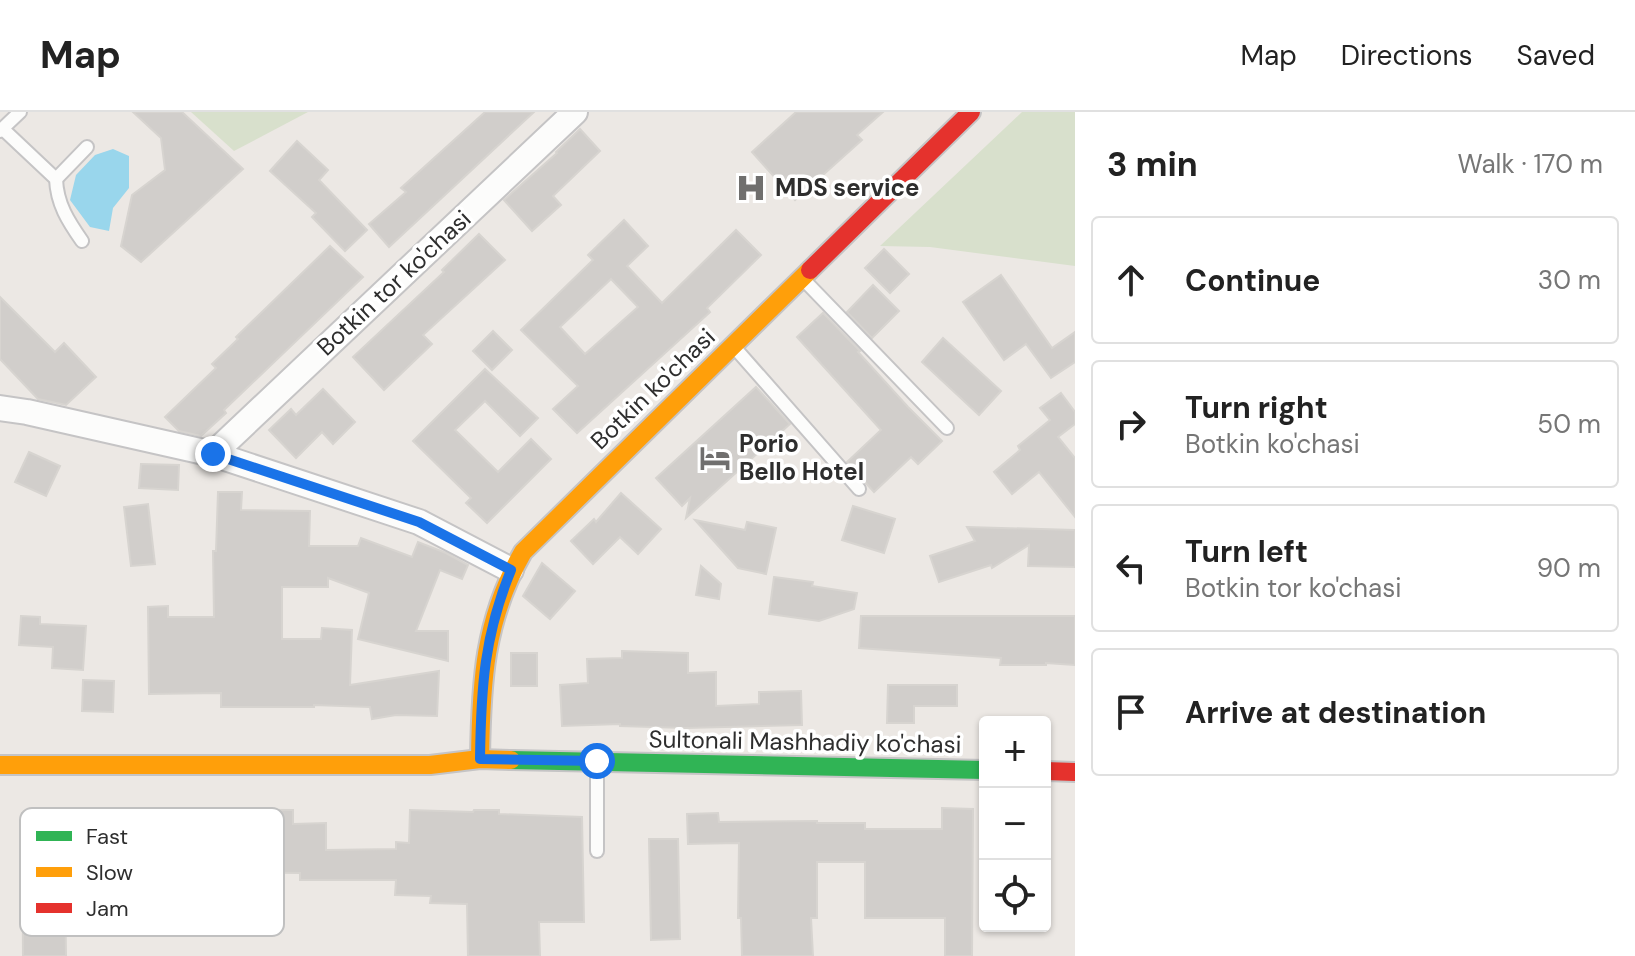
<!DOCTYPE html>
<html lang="en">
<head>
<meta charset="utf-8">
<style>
	body { margin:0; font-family:"DM Sans",sans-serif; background:#f6f6f6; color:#222 }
	.controls { position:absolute; right:24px; bottom:24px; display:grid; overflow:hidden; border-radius:8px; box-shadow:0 2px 6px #0004 }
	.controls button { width:72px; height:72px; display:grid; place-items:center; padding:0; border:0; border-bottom:2px solid #e0e0e0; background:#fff; color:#222; font:40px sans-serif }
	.stop { position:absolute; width:24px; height:24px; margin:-18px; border:6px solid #1a73e8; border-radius:50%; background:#fff }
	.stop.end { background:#1a73e8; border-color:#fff; box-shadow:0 2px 8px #0008 }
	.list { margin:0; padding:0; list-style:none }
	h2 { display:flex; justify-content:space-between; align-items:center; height:104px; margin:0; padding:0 32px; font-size:34px }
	h2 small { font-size:26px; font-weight:400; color:#767676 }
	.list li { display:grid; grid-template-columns:52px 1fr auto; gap:24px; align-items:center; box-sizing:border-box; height:128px; margin:0 16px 16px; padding:0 16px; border:2px solid #e0e0e0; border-radius:8px }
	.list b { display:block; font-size:30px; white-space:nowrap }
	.list p { margin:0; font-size:26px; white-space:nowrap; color:#767676 }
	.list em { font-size:26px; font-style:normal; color:#767676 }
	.icon { flex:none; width:44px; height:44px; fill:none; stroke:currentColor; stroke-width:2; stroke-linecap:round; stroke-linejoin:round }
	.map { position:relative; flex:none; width:1075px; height:844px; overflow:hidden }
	header { display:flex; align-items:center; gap:48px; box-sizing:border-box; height:112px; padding:0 40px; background:#fff; border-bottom:2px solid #e0e0e0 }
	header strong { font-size:38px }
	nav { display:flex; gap:44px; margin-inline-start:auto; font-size:28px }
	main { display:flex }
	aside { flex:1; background:#fff }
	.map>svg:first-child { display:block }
	.cemetery { fill:#d8e0cc }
	.water { fill:#99d6ec }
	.building { fill:#d1cecb; stroke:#d7d4d0; stroke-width:2; fill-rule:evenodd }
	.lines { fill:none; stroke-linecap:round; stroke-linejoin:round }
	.lane-casing { stroke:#c5c4c5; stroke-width:16 }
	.street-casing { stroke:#c5c4c5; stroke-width:28 }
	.fast-casing { stroke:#c5c4c5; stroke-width:22 }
	.slow-casing { stroke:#c5c4c5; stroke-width:22 }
	.jam-casing { stroke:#c5c4c5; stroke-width:22 }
	.lane { stroke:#fcfcfb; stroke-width:12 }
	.street { stroke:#fcfcfb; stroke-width:24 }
	.fast { stroke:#30b455; stroke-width:18 }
	.slow { stroke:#ff9f0a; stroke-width:18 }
	.jam { stroke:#e5322d; stroke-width:18 }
	.route { stroke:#1a73e8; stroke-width:10 }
	.labels { text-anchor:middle; stroke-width:7; stroke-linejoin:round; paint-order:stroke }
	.poi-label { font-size:24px; font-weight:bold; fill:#2e2e2e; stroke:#fff; text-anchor:start }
	.street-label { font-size:24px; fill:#2e2e2e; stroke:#fff }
	.key { fill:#fff; stroke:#c0c0c0; stroke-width:2 }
	.key-label { font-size:22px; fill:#2e2e2e }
</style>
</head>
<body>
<header>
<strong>Map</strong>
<nav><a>Map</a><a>Directions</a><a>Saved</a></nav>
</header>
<main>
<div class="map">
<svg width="1075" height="844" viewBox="0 0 1075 844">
	<rect width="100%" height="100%" fill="#ece8e4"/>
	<g class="cemetery">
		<polygon points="191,0 308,0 234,39"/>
		<polygon points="1022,0 1075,0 1075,154 930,135 880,134"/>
	</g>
	<polygon class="water" points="113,37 129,44 129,76 113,96 109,119 90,115 70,88 76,63 95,43"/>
	<g class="building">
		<polygon points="133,0 182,0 243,57 141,150 121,134 132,83 165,58 161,26"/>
		<polygon points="485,0 534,0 389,135 369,112 406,80 401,76"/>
		<polygon points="796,0 883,0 857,23 862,28 795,88 752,40"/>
		<polygon points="580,17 600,39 553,84 561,93 532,119 504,88 557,41 556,40"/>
		<polygon points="297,29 328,58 319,68 367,118 345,139 312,105 316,101 270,59"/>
		<path d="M 624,108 L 648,134 L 627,154 L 662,191 L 736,118 L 761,143 L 707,196 L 710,200 L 577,321 L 553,297 L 578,274 L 521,218 L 593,148 L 588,143 ZM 611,167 L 638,195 L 585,242 L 560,215 Z"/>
		<polygon points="479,122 505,148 423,223 432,232 384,278 353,245 444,160 442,158"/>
		<polygon points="330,134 363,165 224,298 226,301 201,324 179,319 165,305 216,256 212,252 238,227 236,225"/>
		<polygon points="884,137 909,162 890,181 865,156"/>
		<polygon points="1001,163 1052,236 1075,220 1075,250 1051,266 1026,232 1004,248 963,190"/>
		<polygon points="873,173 899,199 872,226 847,200"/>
		<polygon points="0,185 55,240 64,231 96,265 66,293 38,287 0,247"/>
		<polygon points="823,201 860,239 858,240 908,295 942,329 918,352 911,345 874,380 847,350 881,318 797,225"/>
		<polygon points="493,219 512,238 492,258 473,239"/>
		<polygon points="943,226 1001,279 979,303 922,250"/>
		<polygon points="485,257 538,306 520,324 485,289 455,318 498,360 531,327 551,347 487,411 466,391 471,386 413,329"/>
		<polygon points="756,275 790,312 686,406 690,386 682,394 656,366"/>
		<polygon points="323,277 355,310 333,332 322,320 296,346 269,318 291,297 296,303"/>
		<polygon points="1061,281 1075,300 1075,312 1058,325 1075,346 1075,405 1039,360 1012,382 994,360 1020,338 1018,334 1050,308 1040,296"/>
		<polygon points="29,340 60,354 46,384 15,370"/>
		<polygon points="141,352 179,353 178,378 139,376"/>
		<polygon points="218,380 242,380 241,398 310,399 309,434 358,434 361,426 412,445 418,430 446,441 468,453 462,467 440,458 416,519 448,519 448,549 358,527 369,481 328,466 328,475 282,475 282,527 321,527 322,516 352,518 350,573 439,559 437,604 396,603 372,607 370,595 314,593 314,595 221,595 221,581 149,582 148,495 168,494 168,505 214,505 213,439 216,439"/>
		<polygon points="621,381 661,417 638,442 620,425 593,452 571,429 594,407 596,410"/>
		<polygon points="148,392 155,452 131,454 124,395"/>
		<polygon points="853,394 895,407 884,441 842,428"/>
		<polygon points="695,408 745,418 747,410 776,416 766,462 738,456"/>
		<polygon points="967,415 1075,418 1075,455 1028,454 1029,433 992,456 991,453 939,470 930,444 975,429"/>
		<polygon points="542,451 575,479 550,507 523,484"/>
		<polygon points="701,454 721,472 719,487 696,483"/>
		<polygon points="774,465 813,470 812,474 857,481 854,497 819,509 769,502"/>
		<polygon points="21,504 40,505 40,512 86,514 83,558 52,556 53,535 19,533"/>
		<polygon points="861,504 1075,504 1075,553 1046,551 1046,553 1000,553 1001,546 859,536"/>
		<polygon points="622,539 688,541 688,561 716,560 716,594 759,592 759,580 801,579 802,613 686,616 620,614 620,612 562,614 560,573 588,571 587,547 622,546"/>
		<rect x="511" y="541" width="26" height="33"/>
		<polygon points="83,568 114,569 113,600 82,599"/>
		<polygon points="888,573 957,573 957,594 914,594 914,611 887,611"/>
		<polygon points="942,696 973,697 972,844 945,844 945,806 865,806 865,750 817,750 817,806 811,806 813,844 742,844 741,806 738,806 739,731 688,732 687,702 718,701 719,710 817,709 817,711 865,711 865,717 942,717"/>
		<polygon points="187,697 293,698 293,712 326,711 326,738 396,737 396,730 409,731 410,698 473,700 474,698 499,698 499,702 582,705 584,810 539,810 540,844 468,844 467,792 430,791 431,784 395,783 396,768 300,768 300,761 193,760 193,759 111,763 109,701"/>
		<polygon points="22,701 64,701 66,844 23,844"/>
		<polygon points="649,727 678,727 680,827 651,828"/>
	</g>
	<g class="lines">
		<g class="lane-casing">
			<g id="lane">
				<path d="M 3,17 L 56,67 C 57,92 68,109 82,129"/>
				<polyline points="0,19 20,0"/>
				<polyline points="56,67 87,35"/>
				<polyline points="804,168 947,316"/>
				<polyline points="735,236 859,377"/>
				<polyline points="597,739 597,654"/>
			</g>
		</g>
		<g class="street-casing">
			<g id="street">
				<polyline points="0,296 27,300 213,342 419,410 511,458"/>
				<polyline points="213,342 575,0"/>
			</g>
		</g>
		<g class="fast-casing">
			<polyline id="fast" points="511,648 985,658"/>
		</g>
		<g class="slow-casing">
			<g id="slow">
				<path d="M 480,647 C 481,570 484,508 523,440 L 810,158"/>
				<polyline points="0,653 430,653 480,647 511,648"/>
			</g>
		</g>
		<g class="jam-casing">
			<g id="jam">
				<polyline points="810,158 971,0"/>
				<polyline points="1045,659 1075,660"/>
			</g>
		</g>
		<use href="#lane" class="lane"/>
		<use href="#street" class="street"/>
		<use href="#fast" class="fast"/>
		<use href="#slow" class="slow"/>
		<use href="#jam" class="jam"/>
	</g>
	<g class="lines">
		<path class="route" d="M 213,342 L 419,410 L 511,458 C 484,524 481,576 480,647 L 597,649"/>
	</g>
	<defs>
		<g id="hospital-bare" transform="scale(2.4)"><path d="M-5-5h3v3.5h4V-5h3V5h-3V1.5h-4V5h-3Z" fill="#706f6e" stroke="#fff" stroke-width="2.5" paint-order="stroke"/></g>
		<g id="hotel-bare" transform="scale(2.4)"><path d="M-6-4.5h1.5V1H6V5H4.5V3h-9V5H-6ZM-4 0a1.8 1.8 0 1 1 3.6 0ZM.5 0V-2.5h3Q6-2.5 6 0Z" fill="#706f6e" stroke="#fff" stroke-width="2.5" paint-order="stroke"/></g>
	</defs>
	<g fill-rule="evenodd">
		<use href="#hospital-bare" x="751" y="76"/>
		<use href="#hotel-bare" x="715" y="346"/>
	</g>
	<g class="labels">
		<g class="poi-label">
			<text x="775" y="84">MDS service</text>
			<text x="739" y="340">Porio<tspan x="739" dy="28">Bello Hotel</tspan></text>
		</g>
		<g class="street-label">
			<text transform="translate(394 171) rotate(-43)" y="8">Botkin tor ko'chasi</text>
			<text transform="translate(653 277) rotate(-44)" y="8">Botkin ko'chasi</text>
			<text transform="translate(805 630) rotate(1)" y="8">Sultonali Mashhadiy ko'chasi</text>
		</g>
	</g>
	<rect x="20" y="696" width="264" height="128" rx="12" class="key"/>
	<rect x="36" y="719" width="36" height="10" fill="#30b455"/>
	<rect x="36" y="755" width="36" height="10" fill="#ff9f0a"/>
	<rect x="36" y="791" width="36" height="10" fill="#e5322d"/>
	<g class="key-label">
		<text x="86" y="732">Fast</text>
		<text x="86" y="768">Slow</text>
		<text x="86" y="804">Jam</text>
	</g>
</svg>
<div class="controls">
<button>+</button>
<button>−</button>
<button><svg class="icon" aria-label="locate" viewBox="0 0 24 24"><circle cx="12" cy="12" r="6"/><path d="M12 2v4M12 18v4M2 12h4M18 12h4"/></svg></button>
</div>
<div class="stop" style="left:597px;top:649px"></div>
<div class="stop end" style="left:213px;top:342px"></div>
</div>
<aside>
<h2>3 min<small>Walk · 170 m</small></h2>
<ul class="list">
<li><svg class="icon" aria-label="ahead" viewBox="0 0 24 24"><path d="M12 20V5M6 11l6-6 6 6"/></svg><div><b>Continue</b></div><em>30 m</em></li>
<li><svg class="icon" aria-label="right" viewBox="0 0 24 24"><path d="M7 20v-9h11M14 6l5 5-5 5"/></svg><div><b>Turn right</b><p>Botkin ko'chasi</p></div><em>50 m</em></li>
<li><svg class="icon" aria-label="left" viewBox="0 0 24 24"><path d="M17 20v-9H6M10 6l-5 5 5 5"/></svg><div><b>Turn left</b><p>Botkin tor ko'chasi</p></div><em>90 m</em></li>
<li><svg class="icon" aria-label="arrive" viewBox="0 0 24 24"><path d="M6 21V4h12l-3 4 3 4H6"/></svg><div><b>Arrive at destination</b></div></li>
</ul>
</aside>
</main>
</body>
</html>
